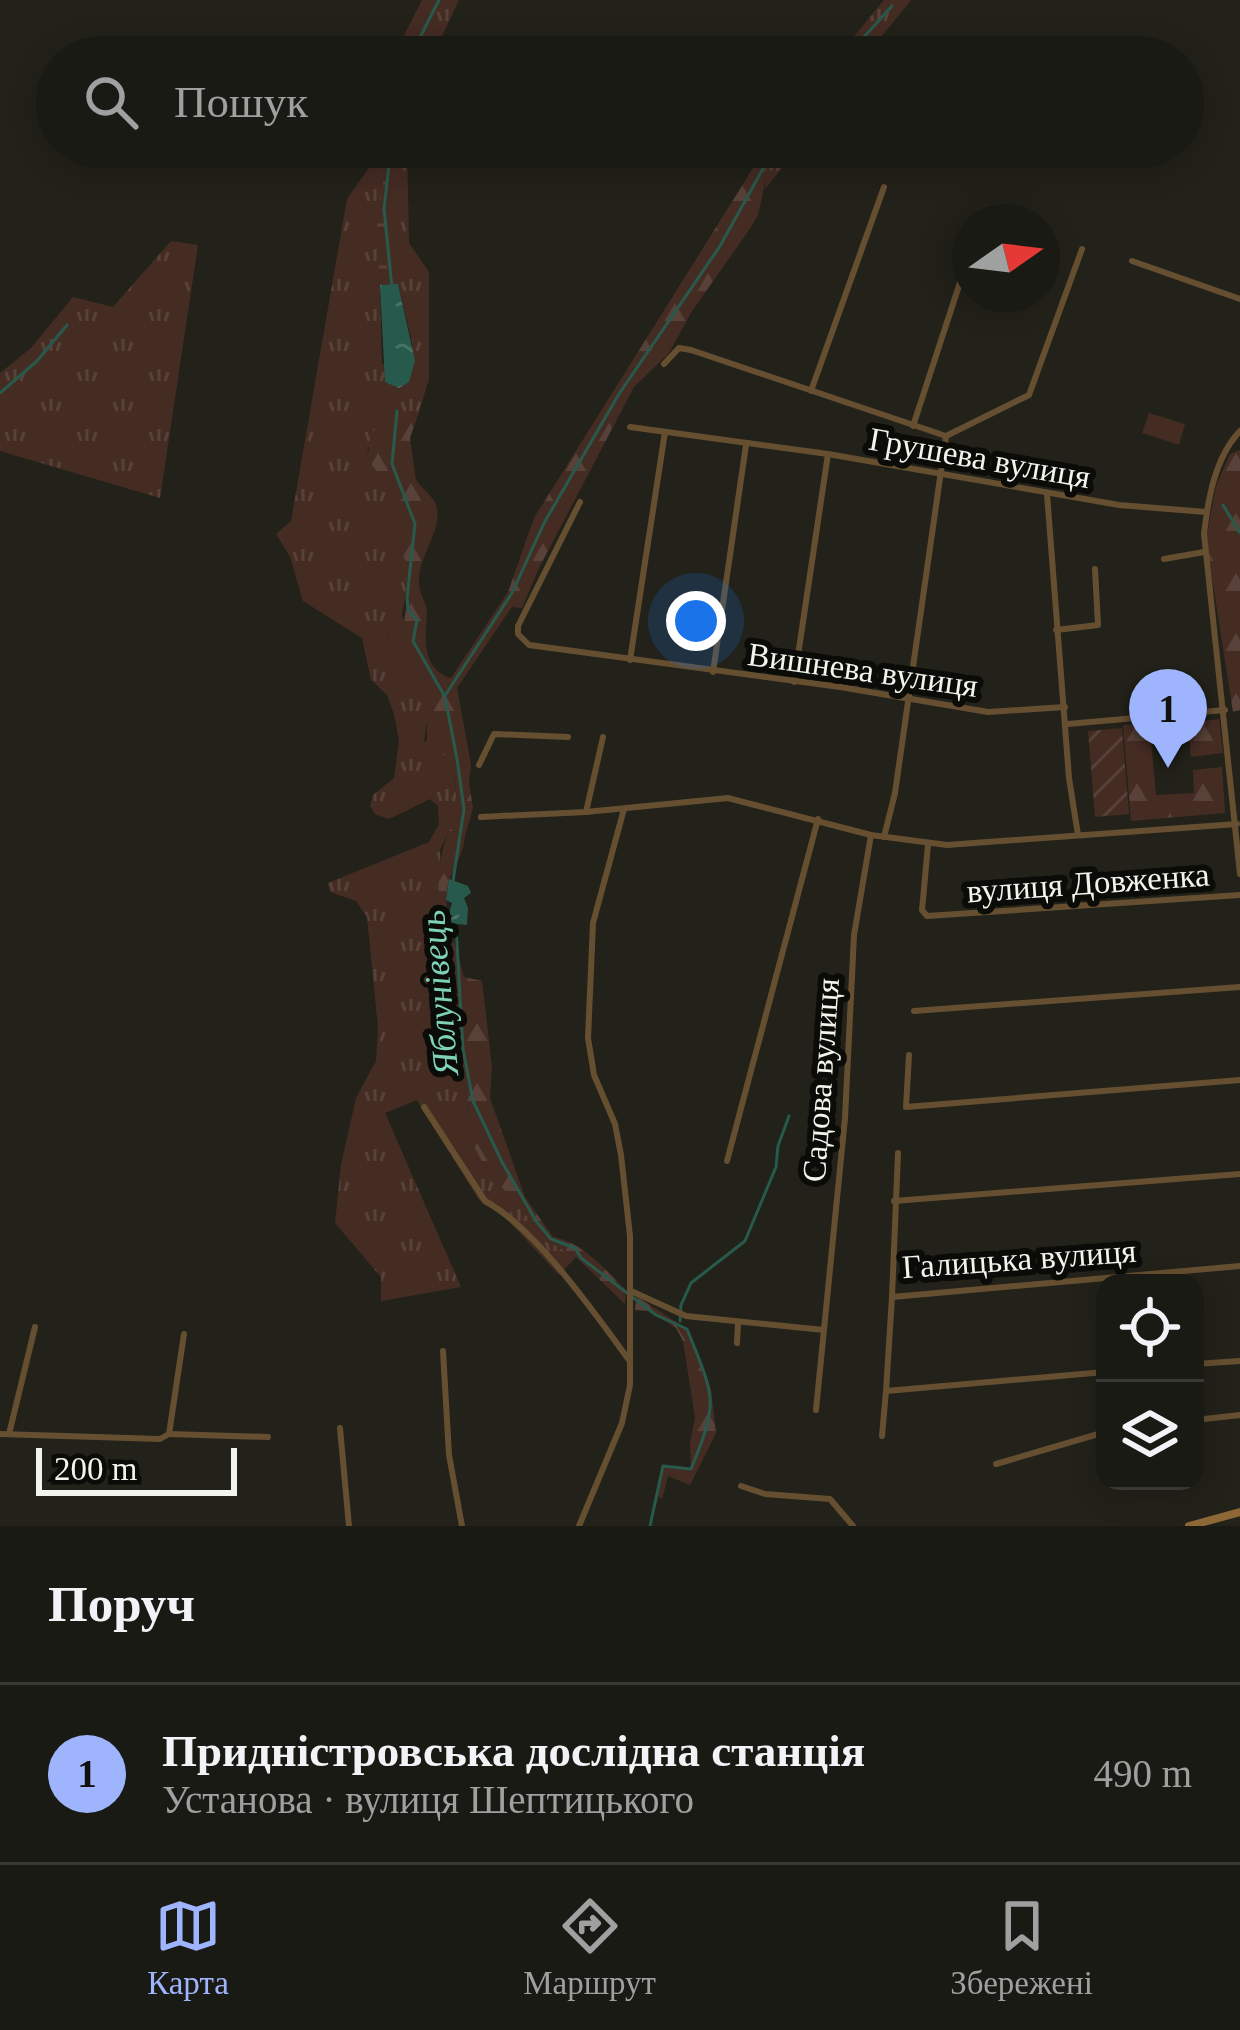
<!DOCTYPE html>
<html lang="uk">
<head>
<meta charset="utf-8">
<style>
	body { margin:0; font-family:Georgia,serif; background:#23231d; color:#f1f3f6 }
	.controls { position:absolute; right:36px; bottom:36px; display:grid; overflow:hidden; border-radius:24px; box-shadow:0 6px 30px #0003 }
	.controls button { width:108px; height:108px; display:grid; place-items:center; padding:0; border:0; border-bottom:3px solid #383834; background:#1a1a14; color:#f1f3f6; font:60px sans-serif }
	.compass { position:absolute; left:952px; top:204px; width:108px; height:108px; border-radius:50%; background:#1a1a14; box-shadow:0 6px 30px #0003; rotate:76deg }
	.scale { position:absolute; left:36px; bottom:30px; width:201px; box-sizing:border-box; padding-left:12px; border:6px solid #f4f4ee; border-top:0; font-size:33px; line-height:42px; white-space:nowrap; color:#f4f4ee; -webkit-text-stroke:9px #0b0b08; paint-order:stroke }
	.you { position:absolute; left:696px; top:621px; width:42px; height:42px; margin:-30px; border:9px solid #fff; border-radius:50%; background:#1a73e8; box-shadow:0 0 0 18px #1a73e833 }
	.badge { display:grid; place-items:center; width:78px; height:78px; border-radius:50%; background:#9eb4fd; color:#111; font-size:39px; font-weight:700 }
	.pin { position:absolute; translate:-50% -99px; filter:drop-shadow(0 3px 6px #0008) }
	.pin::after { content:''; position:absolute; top:63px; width:42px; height:36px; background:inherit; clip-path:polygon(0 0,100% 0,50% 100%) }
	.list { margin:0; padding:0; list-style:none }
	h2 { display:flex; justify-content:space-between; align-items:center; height:156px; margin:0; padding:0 48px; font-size:51px }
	h2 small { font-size:39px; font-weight:400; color:#9fa1a0 }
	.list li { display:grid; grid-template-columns:78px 1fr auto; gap:36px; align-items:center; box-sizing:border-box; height:180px; padding:0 48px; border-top:3px solid #383834 }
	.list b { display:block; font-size:45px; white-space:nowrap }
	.list p { margin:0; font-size:39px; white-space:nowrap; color:#9fa1a0 }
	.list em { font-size:39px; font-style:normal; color:#9fa1a0 }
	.icon { flex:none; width:66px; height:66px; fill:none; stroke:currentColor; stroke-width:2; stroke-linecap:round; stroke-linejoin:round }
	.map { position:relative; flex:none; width:1240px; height:1526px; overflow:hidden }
	.search { position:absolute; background:#1a1a14; box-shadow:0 6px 30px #0003; left:36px; right:36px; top:36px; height:132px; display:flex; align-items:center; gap:30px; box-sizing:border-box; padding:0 42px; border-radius:66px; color:#9fa1a0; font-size:45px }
	.sheet { height:336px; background:#1a1a14 }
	nav { display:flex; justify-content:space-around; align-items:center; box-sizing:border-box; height:168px; border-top:3px solid #383834; background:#1a1a14; font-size:33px; color:#9fa1a0 }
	nav a { display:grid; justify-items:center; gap:6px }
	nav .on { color:#9eb4fd }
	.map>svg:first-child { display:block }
	.grass { fill:url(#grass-tufts); fill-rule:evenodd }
	.forest { fill:url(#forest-firs) }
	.wetland { fill:url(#wetland-marsh) }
	.park { fill:#452c23 }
	.garden { fill:url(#garden-furrows) }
	.water { fill:url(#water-ripples) }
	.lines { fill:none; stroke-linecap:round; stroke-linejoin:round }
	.stream { stroke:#275a4c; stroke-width:3 }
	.minor { stroke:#664f31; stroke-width:6 }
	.secondary { stroke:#8d6836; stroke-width:8 }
	.labels { text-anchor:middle; stroke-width:12; stroke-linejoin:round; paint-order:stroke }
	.street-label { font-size:33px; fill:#f4f4ee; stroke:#0b0b08 }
	.water-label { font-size:36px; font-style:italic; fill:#7ed2b8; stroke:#0b0b08 }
</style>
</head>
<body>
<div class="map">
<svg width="1240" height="1526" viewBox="0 0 1240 1526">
	<defs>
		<pattern id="grass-tufts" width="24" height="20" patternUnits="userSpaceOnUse" patternTransform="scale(3)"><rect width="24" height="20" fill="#452c23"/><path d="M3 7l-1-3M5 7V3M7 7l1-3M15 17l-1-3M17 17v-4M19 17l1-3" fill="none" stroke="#574138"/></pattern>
		<pattern id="forest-firs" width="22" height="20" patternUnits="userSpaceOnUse" patternTransform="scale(3)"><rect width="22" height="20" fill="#452c23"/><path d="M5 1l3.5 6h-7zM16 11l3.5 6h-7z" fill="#574138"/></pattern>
		<pattern id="wetland-marsh" width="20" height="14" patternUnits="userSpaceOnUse" patternTransform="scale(3)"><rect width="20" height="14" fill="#452c23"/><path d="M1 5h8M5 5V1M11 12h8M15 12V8" fill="none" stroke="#574138"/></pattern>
		<pattern id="garden-furrows" width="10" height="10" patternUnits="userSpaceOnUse" patternTransform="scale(3)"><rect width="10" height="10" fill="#452c23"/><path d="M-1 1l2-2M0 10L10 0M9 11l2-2" fill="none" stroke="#574138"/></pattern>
		<pattern id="water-ripples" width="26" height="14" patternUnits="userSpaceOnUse" patternTransform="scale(3)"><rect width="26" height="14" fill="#275a4c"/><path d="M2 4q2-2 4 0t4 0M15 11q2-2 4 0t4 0" fill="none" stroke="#477266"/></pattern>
	</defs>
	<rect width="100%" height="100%" fill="#22221a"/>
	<g class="grass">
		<polygon points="422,0 459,0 432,57 393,57"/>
		<polygon points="884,0 911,0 865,57 837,57"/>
		<path d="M 379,147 L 407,147 L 409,243 L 429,272 L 429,379 L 417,418 L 413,412 L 375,430 L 367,451 L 392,489 L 390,536 L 406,561 L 409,577 L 402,615 L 405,624 L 388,629 L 390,655 L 413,658 L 427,684 L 434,713 L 427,721 L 421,761 L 451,752 C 460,771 451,790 460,810 L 473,808 L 465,836 L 450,829 L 440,850 L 443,949 L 458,991 L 458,1050 L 475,1149 L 487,1170 L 549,1242 L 576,1257 L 559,1275 L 501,1213 L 479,1200 L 417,1100 L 385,1113 L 461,1287 L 381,1301 L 381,1277 L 335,1223 L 341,1165 L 356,1098 L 376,1061 L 378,1027 L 367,917 L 356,901 L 330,892 L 328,883 L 429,842 L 439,824 L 438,806 L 430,799 L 389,819 L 375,814 L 370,806 L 373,795 L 394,778 L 399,741 L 394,714 L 387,695 L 371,680 L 362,638 L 303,601 L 290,557 L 276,534 L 291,521 L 347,199 L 376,158 ZM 398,284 L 413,346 L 382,365 L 380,286 Z"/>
		<polygon points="765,147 799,147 765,189 766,179 760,172 745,181"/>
		<polygon points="171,241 198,245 160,498 0,451 0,373 31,348 73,297 113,307"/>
	</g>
	<g class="forest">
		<path d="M 760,171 L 766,179 L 758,215 L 749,230 L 692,311 L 669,353 L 634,387 L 539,568 L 522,608 L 512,607 L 507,614 L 457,688 L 471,765 L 469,783 L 473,808 L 460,810 C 451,791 460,771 451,753 L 421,761 L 420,746 L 427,740 L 427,721 L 434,713 L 427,684 L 413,658 L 390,656 L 388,628 L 404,624 L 409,577 L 406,561 L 390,536 L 391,489 L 368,460 L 369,442 L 383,417 L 413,412 L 417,418 L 410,438 L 416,480 C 426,494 441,500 437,520 C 434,541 417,562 419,585 C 420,594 427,604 427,613 C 425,637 421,669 451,678 L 508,592 L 534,518 L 745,181 Z"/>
		<polygon points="1240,450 1240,710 1233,712 1206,539 1216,486 1230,454"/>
		<polygon points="1219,719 1223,753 1191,757 1188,723"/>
		<polygon points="1179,721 1181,738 1151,741 1156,795 1194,793 1193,770 1222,767 1225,813 1131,821 1123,725"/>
		<path d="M 450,829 L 465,836 C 463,857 455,863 449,881 C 440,911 457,947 464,977 L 482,981 L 492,1067 L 490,1098 L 525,1197 L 553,1237 C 583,1242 605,1270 626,1290 L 625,1304 L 576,1257 L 549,1242 L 487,1170 L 475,1149 L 458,1049 L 458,991 L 453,988 C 441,940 429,874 450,829 Z"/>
		<polygon points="636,1296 687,1329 711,1389 716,1433 690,1485 668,1476 662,1499 656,1495 663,1466 691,1468 690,1444 695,1417 683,1341 676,1328 649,1311 635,1310"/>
	</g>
	<polygon class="wetland" points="388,147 395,147 387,226 398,284 380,285 377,227"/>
	<polygon class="park" points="1149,413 1185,424 1179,445 1142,433"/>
	<polygon class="garden" points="1122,728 1129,814 1095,817 1088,731"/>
	<g class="water">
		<polygon points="398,284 415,361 409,382 399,388 385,382 380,285"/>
		<polygon points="449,879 468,886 471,893 464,898 468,908 467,925 447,923 453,916 449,914 452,903 446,900"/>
	</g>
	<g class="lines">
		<g class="stream">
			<polyline points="410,57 439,0"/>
			<polyline points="846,57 892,6"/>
			<polyline points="391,147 384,209 392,288"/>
			<polyline points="0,393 37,361 67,325"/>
			<polyline points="397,411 392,464 415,524 407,598 408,609 417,620 413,641 445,697 457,759 464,809 453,881"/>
			<polyline points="1223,505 1240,533"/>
			<polyline points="446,694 512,593 544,523 619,394 720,246 775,147"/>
			<path d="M 456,926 L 463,1049 L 473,1101 L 502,1162 L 536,1221 L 551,1239 L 575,1248 L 581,1258 L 656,1315 L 687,1329 C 714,1397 720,1399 691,1469 L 663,1466 L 650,1526"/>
			<polyline points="680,1321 681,1305 691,1283 745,1241 776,1167 778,1146 789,1116"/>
		</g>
		<g class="minor">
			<polyline points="981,222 982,217"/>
			<polyline points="1132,261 1240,299"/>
			<polyline points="664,364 679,348 691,350 946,436"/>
			<polyline points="811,391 884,187"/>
			<polyline points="913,426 970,252"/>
			<polyline points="630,427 828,454 1119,505 1206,512"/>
			<path d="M 1240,431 C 1215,457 1208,499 1204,534 L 1240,874"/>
			<polyline points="946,436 1029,395 1082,249"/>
			<polyline points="1047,494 1069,778 1078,835"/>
			<polyline points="580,502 518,626 518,634 529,645 840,687 988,712 1065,707"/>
			<polyline points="1164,559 1204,552"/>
			<polyline points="1056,630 1098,625 1095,569"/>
			<polyline points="630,660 665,432"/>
			<polyline points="713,672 746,445"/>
			<polyline points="794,682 828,454"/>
			<polyline points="1068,724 1225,710"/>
			<polyline points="479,765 494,734 568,737"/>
			<polyline points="586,812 603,737"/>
			<polyline points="481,817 586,812 728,798 871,835 947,845 1237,824"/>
			<polyline points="884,837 895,793 946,436"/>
			<polyline points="928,845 922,910 927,916 1240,895"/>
			<polyline points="914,1011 1240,987"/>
			<polyline points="909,1055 906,1107 1240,1080"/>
			<path d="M 424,1107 L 485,1201 C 535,1228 594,1312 629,1360"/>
			<polyline points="898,1153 892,1297 1240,1266"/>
			<polyline points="727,1161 818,819"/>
			<polyline points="894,1201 1240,1174"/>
			<polyline points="631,1291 686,1316 824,1330"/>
			<polyline points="892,1297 886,1391 1105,1372"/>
			<polyline points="737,1343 738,1323"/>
			<polyline points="443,1351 449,1455 462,1526"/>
			<polyline points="1195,1364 1240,1361"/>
			<polyline points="816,1410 845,1118 854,935 871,835"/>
			<polyline points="1195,1420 1240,1415"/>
			<polyline points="340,1428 349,1526"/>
			<polyline points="0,1434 160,1439 169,1434 184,1334"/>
			<polyline points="9,1434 35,1327"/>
			<polyline points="169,1434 268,1437"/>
			<polyline points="882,1436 886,1391"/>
			<polyline points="996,1464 1105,1432"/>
			<polyline points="741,1486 765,1494 830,1499 853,1526"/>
			<polyline points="579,1526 622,1423 630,1385 630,1236 621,1155 615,1124 594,1075 588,1038 593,923 624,809"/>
		</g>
		<polyline class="secondary" points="1189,1526 1240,1512"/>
	</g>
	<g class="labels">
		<g class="street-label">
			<text transform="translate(980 457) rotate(10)" y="12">Грушева вулиця</text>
			<text transform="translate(863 669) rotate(8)" y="12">Вишнева вулиця</text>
			<text transform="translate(1088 882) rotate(-4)" y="12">вулиця Довженка</text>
			<text transform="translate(820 1080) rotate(-86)" y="12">Садова вулиця</text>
			<text transform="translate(1019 1258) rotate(-4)" y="12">Галицька вулиця</text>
		</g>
		<g class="water-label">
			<text transform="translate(438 993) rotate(-95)" y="13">Яблунівець</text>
		</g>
	</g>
</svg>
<div class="controls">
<button><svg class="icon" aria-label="locate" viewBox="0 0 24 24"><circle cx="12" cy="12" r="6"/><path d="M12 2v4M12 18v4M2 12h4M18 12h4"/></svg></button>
<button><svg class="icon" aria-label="layers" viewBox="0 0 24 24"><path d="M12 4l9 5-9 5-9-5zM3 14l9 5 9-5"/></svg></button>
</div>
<svg class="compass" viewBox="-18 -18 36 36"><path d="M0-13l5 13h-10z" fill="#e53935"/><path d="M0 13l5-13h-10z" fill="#9fa1a0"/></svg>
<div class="scale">200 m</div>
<div class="you"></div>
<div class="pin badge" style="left:1168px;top:768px">1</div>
<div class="search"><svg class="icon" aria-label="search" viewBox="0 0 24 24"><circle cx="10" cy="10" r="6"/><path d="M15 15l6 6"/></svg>Пошук</div>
</div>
<section class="sheet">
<h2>Поруч<small></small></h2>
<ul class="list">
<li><span class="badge">1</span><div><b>Придністровська дослідна станція</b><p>Установа · вулиця Шептицького</p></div><em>490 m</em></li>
</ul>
</section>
<nav>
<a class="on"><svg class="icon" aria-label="map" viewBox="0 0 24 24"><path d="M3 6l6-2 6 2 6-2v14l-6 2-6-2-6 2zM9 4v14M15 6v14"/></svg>Карта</a>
<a><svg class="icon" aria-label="directions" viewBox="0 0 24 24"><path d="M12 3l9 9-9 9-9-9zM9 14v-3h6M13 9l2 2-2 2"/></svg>Маршрут</a>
<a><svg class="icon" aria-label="saved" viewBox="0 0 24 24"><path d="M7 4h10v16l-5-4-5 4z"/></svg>Збережені</a>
</nav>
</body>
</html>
